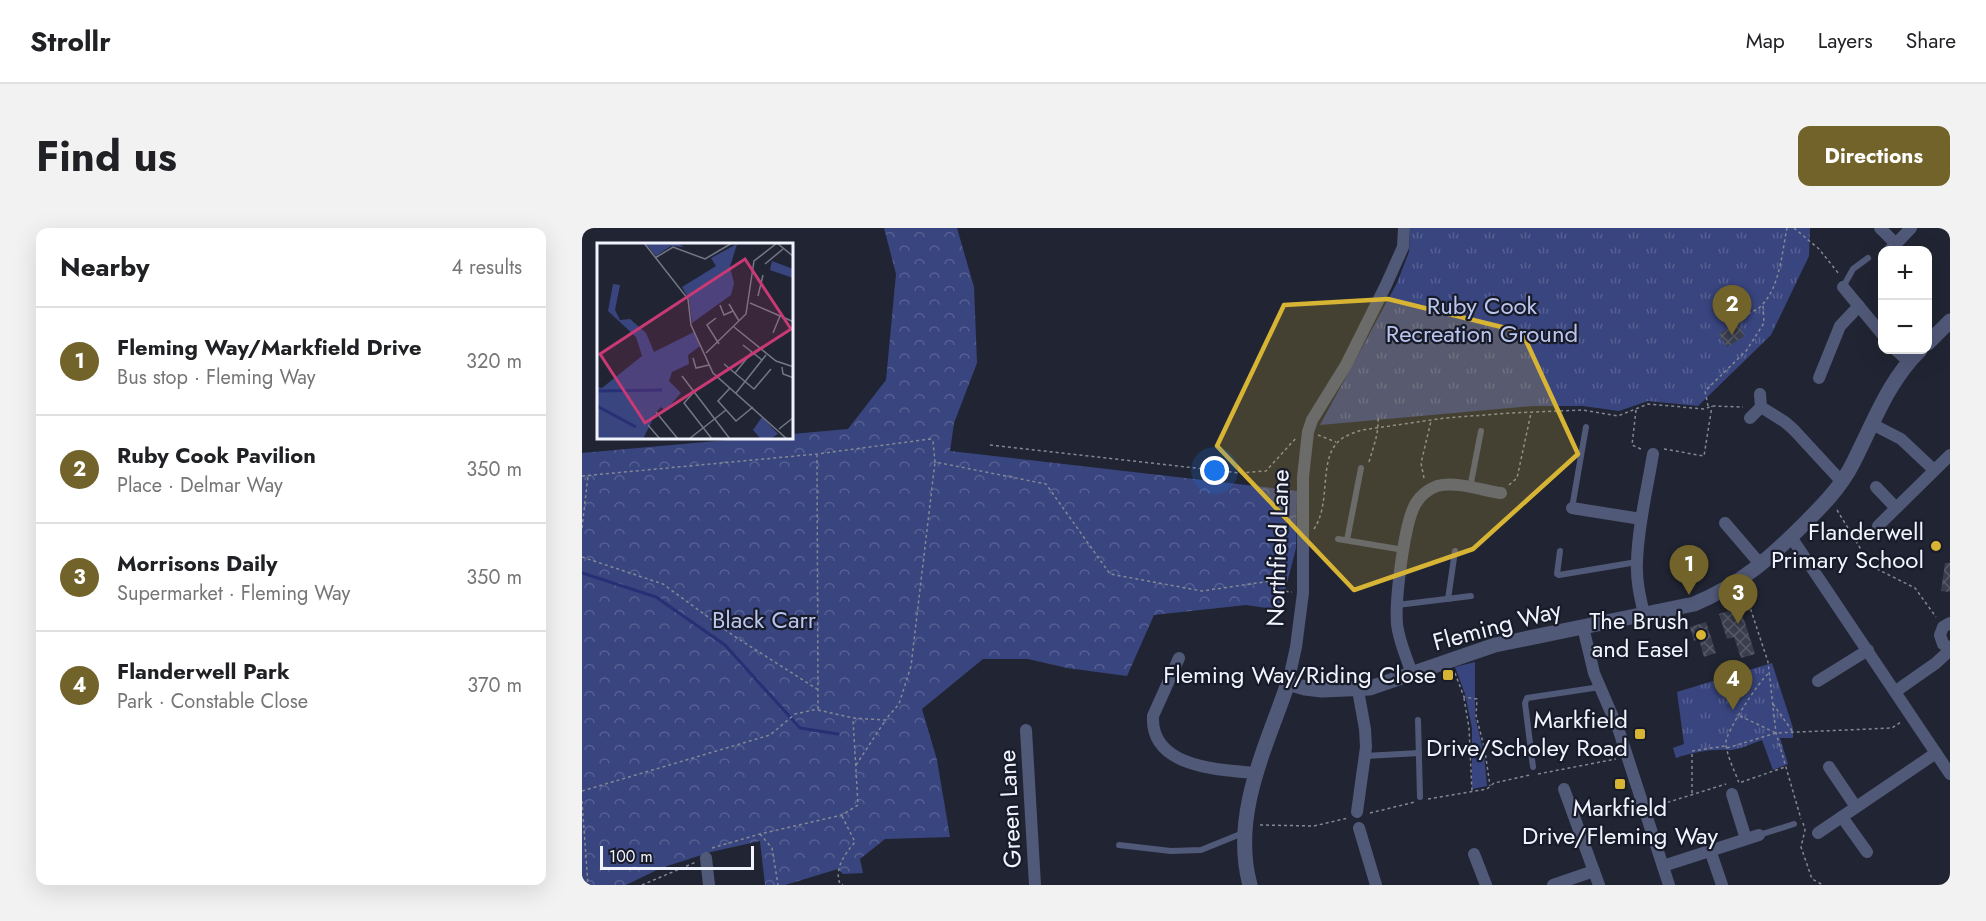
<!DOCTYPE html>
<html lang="en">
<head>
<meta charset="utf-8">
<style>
	body { margin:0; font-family:Jost,sans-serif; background:#f2f2f2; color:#202124 }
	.controls { position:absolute; right:18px; top:18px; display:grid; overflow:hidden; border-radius:12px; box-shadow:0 6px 24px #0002 }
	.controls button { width:54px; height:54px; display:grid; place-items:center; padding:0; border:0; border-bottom:2px solid #e0e0e0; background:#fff; color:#202124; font:30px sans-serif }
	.scale { position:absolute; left:18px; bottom:15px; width:154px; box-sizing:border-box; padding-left:6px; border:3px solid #f1f4fe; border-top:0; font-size:16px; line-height:21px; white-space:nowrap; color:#f1f4fe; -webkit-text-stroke:4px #181b29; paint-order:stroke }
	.you { position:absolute; left:633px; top:243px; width:21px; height:21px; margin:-15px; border:4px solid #fff; border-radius:50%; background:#1a73e8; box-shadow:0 0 0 9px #1a73e833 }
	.badge { display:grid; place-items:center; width:39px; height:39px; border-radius:50%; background:#72632b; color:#fff; font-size:20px; font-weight:700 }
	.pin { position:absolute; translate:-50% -50px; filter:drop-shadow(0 2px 3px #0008) }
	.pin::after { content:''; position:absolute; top:32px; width:21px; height:18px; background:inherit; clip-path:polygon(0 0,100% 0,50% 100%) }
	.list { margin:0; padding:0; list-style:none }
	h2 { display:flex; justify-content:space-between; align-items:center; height:78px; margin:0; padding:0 24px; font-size:26px }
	h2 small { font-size:20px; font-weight:400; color:#757577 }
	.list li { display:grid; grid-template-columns:39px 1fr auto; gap:18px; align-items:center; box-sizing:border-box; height:108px; padding:0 24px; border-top:2px solid #e0e0e0 }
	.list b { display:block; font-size:22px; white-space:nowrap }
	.list p { margin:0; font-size:20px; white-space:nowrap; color:#757577 }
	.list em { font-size:20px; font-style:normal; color:#757577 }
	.map { position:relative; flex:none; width:1368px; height:657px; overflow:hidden; border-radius:12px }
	header { display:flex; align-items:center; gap:36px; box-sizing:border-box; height:84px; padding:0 30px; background:#fff; border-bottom:2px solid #e0e0e0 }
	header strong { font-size:28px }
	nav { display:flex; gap:33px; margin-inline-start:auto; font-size:21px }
	.intro { display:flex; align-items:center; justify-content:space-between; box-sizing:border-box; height:144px; padding:0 36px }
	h1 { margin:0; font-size:42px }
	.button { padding:15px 27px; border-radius:12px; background:#72632b; color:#fff; font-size:21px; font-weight:700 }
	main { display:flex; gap:36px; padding:0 36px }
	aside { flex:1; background:#fff; border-radius:12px; box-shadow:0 6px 24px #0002 }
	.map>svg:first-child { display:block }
	.green { fill:#39457f }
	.forest { fill:url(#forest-crowns) }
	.park { fill:url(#park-tufts) }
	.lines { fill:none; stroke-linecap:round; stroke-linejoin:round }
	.stream { stroke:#273074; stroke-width:3 }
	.building { fill:url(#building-cross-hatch) }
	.path { stroke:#848894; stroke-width:1.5; stroke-dasharray:3 3; stroke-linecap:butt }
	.service { stroke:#515978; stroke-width:6 }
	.minor { stroke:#515978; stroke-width:12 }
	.tertiary { stroke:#515978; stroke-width:15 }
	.marked { fill:#d7b434; fill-opacity:0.2; stroke:#d7b434; stroke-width:4.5; stroke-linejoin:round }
	.poi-dot { fill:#d7b434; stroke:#181b29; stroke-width:2 }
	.labels { text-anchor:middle; stroke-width:4.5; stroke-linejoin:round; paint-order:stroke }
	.park-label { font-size:24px; fill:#bbc6ee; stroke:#181b29 }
	.poi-label { font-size:24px; fill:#f1f4fe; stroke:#181b29; text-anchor:end }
	.street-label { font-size:24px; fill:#f1f4fe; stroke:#181b29 }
	.inset-river { fill:none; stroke:#273074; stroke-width:3 }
	.inset-road { fill:none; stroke:#747884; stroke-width:1.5 }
	.view { fill:#c93973; fill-opacity:0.15; stroke:#c93973; stroke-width:3 }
	.inset-edge { fill:none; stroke:#f1f4fe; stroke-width:3 }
</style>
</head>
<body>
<header>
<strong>Strollr</strong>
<nav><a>Map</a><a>Layers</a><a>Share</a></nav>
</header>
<div class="intro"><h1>Find us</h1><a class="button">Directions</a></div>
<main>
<aside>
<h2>Nearby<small>4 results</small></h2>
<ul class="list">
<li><span class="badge">1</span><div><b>Fleming Way/Markfield Drive</b><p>Bus stop · Fleming Way</p></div><em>320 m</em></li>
<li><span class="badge">2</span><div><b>Ruby Cook Pavilion</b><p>Place · Delmar Way</p></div><em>350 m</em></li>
<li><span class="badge">3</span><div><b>Morrisons Daily</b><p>Supermarket · Fleming Way</p></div><em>350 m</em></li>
<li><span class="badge">4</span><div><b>Flanderwell Park</b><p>Park · Constable Close</p></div><em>370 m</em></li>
</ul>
</aside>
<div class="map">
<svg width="1368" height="657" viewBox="0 0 1368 657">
	<defs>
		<pattern id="forest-crowns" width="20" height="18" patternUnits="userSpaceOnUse" patternTransform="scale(1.5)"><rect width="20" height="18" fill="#39457f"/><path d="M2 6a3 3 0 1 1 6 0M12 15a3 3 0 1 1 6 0" fill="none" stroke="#566092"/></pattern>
		<pattern id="park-tufts" width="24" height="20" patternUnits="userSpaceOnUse" patternTransform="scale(1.5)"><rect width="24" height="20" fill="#39457f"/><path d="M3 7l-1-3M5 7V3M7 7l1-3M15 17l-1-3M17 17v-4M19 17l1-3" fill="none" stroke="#566092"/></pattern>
		<pattern id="building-cross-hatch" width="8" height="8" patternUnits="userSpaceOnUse" patternTransform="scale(1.5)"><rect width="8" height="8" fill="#3a3e4d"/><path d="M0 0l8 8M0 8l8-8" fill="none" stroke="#575a68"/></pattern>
	</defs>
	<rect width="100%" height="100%" fill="#212533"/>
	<polygon class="green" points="893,434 893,488 902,526 905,558 890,561 890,500 883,466 873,439"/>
	<polygon class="forest" points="302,0 375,0 392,59 395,135 372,195 368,223 715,263 714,320 698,382 664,377 572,387 545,448 485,440 446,431 401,431 340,481 355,532 368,609 303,611 278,631 281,645 261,646 256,641 203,657 183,657 178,613 129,624 79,640 44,657 0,657 0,225 168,210 210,210 210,206 266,201 304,152 314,46"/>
	<g class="park">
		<polygon points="828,0 1228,0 1227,28 1189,107 1116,178 1066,173 1037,183 1001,178 951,178 738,197 815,55 827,24"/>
		<path d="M 1190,435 L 1211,500 L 1211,510 L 1198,510 L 1206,536 L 1191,542 L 1180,512 C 1171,515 1157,522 1147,522 C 1129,521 1112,524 1094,530 L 1091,520 L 1102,516 L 1095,464 Z"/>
	</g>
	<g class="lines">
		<polyline class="stream" points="0,345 74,369 143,417 218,500 256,506"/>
	</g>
	<g class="building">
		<polygon points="1155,95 1163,108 1145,119 1137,106"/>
		<polygon points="1363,335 1368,335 1368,364 1359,363"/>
		<polygon points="1158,379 1173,426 1159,430 1152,409 1145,411 1137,386"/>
		<polygon points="1124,394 1134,425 1122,429 1117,411 1112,413 1108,399"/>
	</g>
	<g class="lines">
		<g class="path">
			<polyline points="1212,0 1237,21 1257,46"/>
			<path d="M 1166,86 C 1171,83 1177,81 1181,76 C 1198,57 1200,24 1205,0"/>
			<polyline points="1126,178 1123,163 1164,123 1182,95 1181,77"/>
			<polyline points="1054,182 1050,217 1059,221"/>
			<polyline points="736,207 754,214"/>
			<polyline points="408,217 658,245 684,243 714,210"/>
			<polyline points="1082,221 1122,228 1130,178"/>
			<path d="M 787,234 C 792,216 797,206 796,187"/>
			<polyline points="0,248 235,226 348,211 351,213 353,234 464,256 528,346 620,363 689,353 700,363 710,364"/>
			<polyline points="842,250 839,235 849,193"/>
			<polyline points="927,257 935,250 949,185"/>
			<polyline points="1255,282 1289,338 1333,360 1354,389"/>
			<polyline points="0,300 6,248"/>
			<path d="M 732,301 C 749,276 737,234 755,215 C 761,208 771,205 780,202 L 863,190 L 929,185 L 1001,182 L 1036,188 L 1066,176 L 1122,181 L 1130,178 L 1161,179"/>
			<polyline points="0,329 81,356 152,408 235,461"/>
			<polyline points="1163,364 1186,434 1194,505 1219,591"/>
			<polyline points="873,445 882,469 895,471 894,487 903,523 908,558"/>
			<path d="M 1186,446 C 1177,453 1144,504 1144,514 C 1144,527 1153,543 1157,555 L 1203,539"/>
			<polyline points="882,470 887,500 890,564"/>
			<polyline points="1191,476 1211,504"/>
			<polyline points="236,482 271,490 303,492 317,476 329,438 353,234"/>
			<polyline points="1158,488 1194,505"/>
			<polyline points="1145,520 1194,505 1310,500 1319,494"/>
			<polyline points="274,537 303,493"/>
			<polyline points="956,546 1034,531"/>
			<polyline points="0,563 188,507 213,486 236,481 235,227"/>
			<polyline points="1110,565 1110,523 1143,518"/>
			<polyline points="846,571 905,561 912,555 948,547"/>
			<polyline points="0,573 6,657"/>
			<polyline points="1074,578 1144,556"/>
			<polyline points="788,585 833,574"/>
			<path d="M 260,588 L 273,614 C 263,626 252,640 258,656 L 261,657"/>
			<polyline points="1221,595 1223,602 1219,619 1230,651 1241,657"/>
			<polyline points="678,597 732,598 766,590"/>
			<polyline points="178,606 190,620 196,657"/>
			<polyline points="130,620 178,606 260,587 276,577 271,491"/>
			<polyline points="60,657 114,634"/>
		</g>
		<g class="service">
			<polyline points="1261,59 1271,41 1286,30"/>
			<polyline points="888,260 899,203"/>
			<polyline points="990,280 1004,199"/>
			<polyline points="756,311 822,322"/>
			<polyline points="765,312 779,240"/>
			<polyline points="978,323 975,346 977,347 1055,334"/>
			<polyline points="866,371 873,323"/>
			<polyline points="815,377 889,368"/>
			<polyline points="836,492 838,569"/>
			<polyline points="783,528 837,525"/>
			<polyline points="951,539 943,475 945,470 1018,459"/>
			<polyline points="1177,607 1212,596"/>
			<polyline points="537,617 589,623 619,622 661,605"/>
		</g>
		<g class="minor">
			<polyline points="1298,0 1314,16"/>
			<polyline points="1308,22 1329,0"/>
			<polyline points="1261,59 1300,106"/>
			<polyline points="1314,122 1326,133"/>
			<polyline points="1237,150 1258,98 1277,78"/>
			<polyline points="1179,179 1203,194 1212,202 1260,254"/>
			<polyline points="1168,190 1179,179 1178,166"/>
			<polyline points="1290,196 1319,211 1352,242"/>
			<polyline points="1294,259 1314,280"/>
			<polyline points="990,280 1059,291"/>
			<polyline points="1143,295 1179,337"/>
			<polyline points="1296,298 1368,227"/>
			<polyline points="1209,309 1368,546"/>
			<path d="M 1062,386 C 1058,369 1054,352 1055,334 C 1056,298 1065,262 1071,226"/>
			<polyline points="1368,395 1361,399 1358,407 1361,416 1368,420"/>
			<polyline points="1001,399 1012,445 1037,503 1087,657"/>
			<path d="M 597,430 L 571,488 C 568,540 638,542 674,545"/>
			<path d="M 830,445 C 824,429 817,413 815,396 C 813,373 822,294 834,275 C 839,267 847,261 855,258 C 874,253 899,262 919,265"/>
			<polyline points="1236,453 1286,422"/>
			<polyline points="706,455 714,419 721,365 721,249 726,204 730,192 764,137 804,57 821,19 822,0"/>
			<polyline points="1314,463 1354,435 1368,422"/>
			<polyline points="444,502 453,657"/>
			<polyline points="1247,539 1274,579"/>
			<polyline points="982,561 1017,657"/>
			<polyline points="1150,566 1164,611"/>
			<polyline points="775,584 784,519 783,501 776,462"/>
			<polyline points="1260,589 1285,624"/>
			<polyline points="777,600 794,657"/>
			<polyline points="1236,605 1354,525"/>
			<polyline points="1128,622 1140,657"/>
			<polyline points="892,626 904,657"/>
			<polyline points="124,630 127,657"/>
			<polyline points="1081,638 1177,607"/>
			<polyline points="971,657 1012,643"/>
		</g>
		<g class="tertiary">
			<polyline points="1346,115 1368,93"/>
			<path d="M 668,657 C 649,587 684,520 706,455 L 723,460 L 740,462 L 788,460 L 913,417 L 1112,376 C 1158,357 1188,330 1222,296 C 1241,277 1259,259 1271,235 C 1291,196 1306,153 1338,122"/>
		</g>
	</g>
	<path class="marked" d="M 806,71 L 940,104 L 996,226 L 891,321 L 772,362 L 635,218 L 702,77 Z"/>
	<g class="poi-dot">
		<circle cx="1354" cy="318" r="6"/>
		<circle cx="1119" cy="407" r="6"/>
		<rect x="860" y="441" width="12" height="12" rx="3"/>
		<rect x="1052" y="500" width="12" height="12" rx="3"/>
		<rect x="1032" y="550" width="12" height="12" rx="3"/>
	</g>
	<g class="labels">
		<g class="park-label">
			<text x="900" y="86">Ruby Cook<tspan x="900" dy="28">Recreation Ground</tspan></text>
			<text x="182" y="400">Black Carr</text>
		</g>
		<g class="poi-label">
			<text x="1342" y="312">Flanderwell<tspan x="1342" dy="28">Primary School</tspan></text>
			<text x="1107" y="401">The Brush<tspan x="1107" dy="28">and Easel</tspan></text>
			<text x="854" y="455">Fleming Way/Riding Close</text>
			<text x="1046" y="500">Markfield<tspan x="1046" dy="28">Drive/Scholey Road</tspan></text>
			<text x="1038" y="588" text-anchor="middle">Markfield<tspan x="1038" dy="28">Drive/Fleming Way</tspan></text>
		</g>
		<g class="street-label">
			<text transform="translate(696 320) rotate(-88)" y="8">Northfield Lane</text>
			<text transform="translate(915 398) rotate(-15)" y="8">Fleming Way</text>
			<text transform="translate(428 581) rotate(-93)" y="8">Green Lane</text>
		</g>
	</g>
	<g transform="translate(15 15)">
		<rect width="196" height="196" fill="#212533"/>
		<path d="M 48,0 L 81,0 L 87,4 L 74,3 L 59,13 ZM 175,18 L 196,26 L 196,35 L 173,27 ZM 165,174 L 181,191 L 173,196 L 164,196 L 156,187 Z" fill="#39457f"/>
		<path d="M 16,41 L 23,42 L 18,67 L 23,77 L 33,76 L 49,90 L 57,109 L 97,89 L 103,103 L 91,112 L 92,121 L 75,129 L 72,138 L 84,150 L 68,168 L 64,164 L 60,168 L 46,196 L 0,196 L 0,144 L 5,145 L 45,113 L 39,94 L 11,68 Z" fill="#39457f"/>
		<path d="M 140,1 L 133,24 L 137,40 L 134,52 L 95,80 L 92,56 L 85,44 L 119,23 L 114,15 Z" fill="#39457f"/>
		<path class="inset-river" d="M 0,148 L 65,147M 0,163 L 39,184"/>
		<path class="inset-road" d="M 47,0 L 91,56 L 94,82 L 116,130 L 190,196M 180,0 L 197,14M 58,15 L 76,4 L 108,16 L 135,0M 168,21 L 186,6M 161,53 L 166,32M 153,60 L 197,79M 132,61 L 142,78M 123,62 L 127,72 L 136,68M 119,75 L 110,82 L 122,101M 137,84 L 179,118 L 197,124M 176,90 L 183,73M 146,102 L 165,117M 109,110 L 149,71 L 157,18 L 180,0M 96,115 L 99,125 L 112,122M 127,121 L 157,146 L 174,126M 185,124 L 186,131 L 197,135M 138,130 L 155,109M 85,133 L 133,196M 133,145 L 121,158 L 139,178 L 156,164M 97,149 L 87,160 L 115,196M 139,150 L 169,112M 59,169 L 81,196M 51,182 L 63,196M 182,186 L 197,174M 92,196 L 129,167"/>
		<path class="view" d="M 148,16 L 194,86 L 48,180 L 3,111 Z"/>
		<rect width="196" height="196" class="inset-edge"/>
	</g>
</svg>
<div class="controls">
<button>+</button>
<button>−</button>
</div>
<div class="scale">100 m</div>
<div class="you"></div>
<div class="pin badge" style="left:1107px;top:367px">1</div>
<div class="pin badge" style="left:1150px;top:107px">2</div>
<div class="pin badge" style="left:1156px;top:396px">3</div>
<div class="pin badge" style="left:1151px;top:482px">4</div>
</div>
</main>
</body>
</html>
